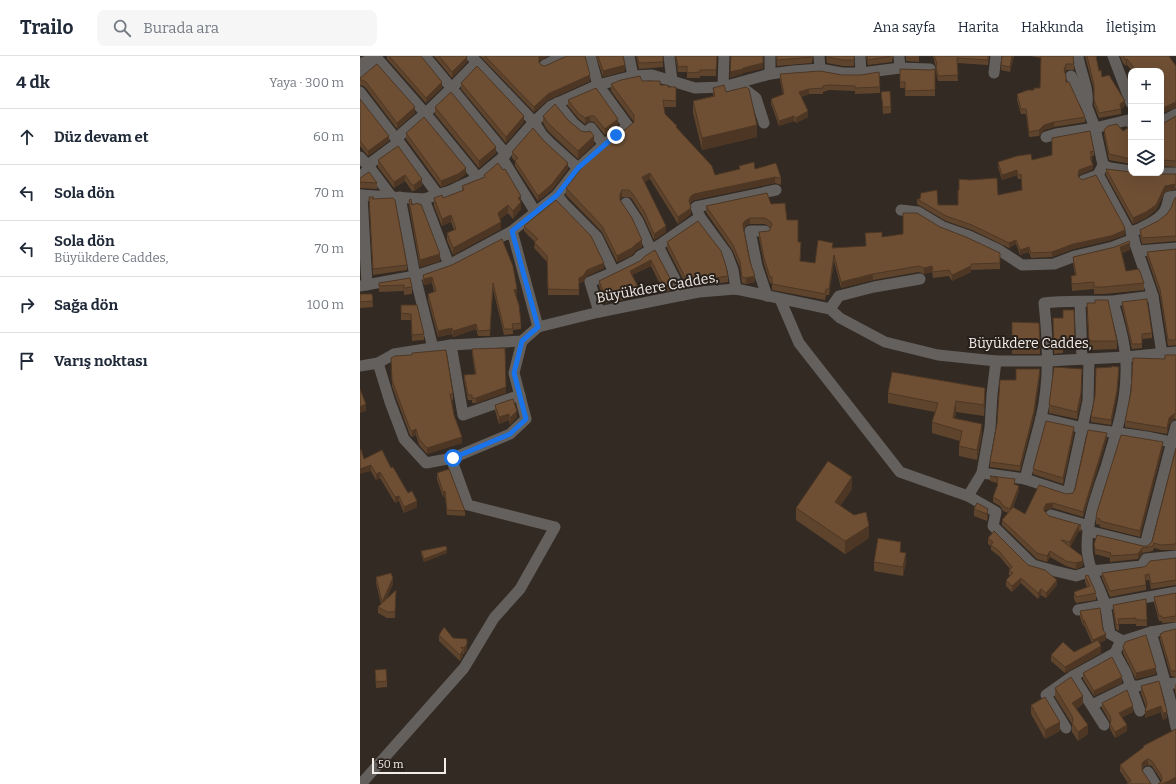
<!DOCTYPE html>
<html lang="tr">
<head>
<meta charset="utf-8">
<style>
	body { margin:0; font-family:Bitter,serif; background:#f6f6f7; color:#1f2937 }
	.controls { position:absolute; right:12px; top:12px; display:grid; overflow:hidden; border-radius:8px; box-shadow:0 4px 16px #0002 }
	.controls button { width:36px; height:36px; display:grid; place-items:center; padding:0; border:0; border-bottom:1px solid #e0e1e3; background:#fff; color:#1f2937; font:20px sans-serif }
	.scale { position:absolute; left:12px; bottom:10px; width:74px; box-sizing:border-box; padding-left:4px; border:2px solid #f3ede9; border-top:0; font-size:11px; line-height:14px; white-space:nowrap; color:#f3ede9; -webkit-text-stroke:3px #28201a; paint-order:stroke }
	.stop { position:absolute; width:12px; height:12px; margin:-9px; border:3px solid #1a73e8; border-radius:50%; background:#fff }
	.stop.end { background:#1a73e8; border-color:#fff; box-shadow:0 1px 4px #0008 }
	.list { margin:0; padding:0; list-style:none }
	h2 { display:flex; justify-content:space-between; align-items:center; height:52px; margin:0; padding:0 16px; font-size:17px }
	h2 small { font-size:13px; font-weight:400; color:#747a83 }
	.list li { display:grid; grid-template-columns:26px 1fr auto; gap:12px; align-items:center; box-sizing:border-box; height:56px; padding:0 16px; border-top:1px solid #e0e1e3 }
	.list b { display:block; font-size:15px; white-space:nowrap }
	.list p { margin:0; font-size:13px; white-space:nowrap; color:#747a83 }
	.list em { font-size:13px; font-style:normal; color:#747a83 }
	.icon { flex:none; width:22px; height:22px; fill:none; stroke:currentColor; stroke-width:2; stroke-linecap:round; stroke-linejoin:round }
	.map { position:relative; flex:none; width:816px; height:728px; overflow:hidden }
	header { display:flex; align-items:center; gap:24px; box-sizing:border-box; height:56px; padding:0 20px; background:#fff; border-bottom:1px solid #e0e1e3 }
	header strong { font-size:19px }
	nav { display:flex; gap:22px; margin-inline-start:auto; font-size:14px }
	.search { width:280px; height:36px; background:#f6f6f7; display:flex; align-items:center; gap:10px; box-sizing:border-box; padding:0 14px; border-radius:8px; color:#747a83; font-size:15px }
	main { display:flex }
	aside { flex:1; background:#fff }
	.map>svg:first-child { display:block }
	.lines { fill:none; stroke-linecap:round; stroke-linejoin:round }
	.pedestrian { stroke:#64605d; stroke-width:8 }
	.minor { stroke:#64605d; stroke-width:11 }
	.tertiary { stroke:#64605d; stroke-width:11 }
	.wall { fill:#5f442d }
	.shaded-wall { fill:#4d3724 }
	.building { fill:#6e4f34; stroke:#4d3724 }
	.route { stroke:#1a73e8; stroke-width:5 }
	.labels { text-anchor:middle; stroke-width:4; stroke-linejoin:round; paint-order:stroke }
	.street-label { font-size:14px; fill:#f3ede9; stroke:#28201a }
</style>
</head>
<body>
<header>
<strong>Trailo</strong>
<div class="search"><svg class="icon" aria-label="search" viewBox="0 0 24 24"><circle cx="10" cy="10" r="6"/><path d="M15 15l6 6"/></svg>Burada ara</div>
<nav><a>Ana sayfa</a><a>Harita</a><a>Hakkında</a><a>İletişim</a></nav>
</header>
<main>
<aside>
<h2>4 dk<small>Yaya · 300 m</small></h2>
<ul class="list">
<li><svg class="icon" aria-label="ahead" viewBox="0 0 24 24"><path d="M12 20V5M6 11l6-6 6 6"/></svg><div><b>Düz devam et</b></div><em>60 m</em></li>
<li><svg class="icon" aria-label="left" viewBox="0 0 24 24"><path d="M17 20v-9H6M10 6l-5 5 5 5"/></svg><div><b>Sola dön</b></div><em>70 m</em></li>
<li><svg class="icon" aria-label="left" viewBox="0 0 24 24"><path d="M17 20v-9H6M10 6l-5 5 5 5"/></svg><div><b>Sola dön</b><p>Büyükdere Caddes,</p></div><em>70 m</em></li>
<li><svg class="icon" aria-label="right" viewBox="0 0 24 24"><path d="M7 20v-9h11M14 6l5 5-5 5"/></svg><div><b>Sağa dön</b></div><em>100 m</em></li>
<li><svg class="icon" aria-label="arrive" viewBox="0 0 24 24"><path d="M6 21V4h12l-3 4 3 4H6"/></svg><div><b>Varış noktası</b></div></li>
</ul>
</aside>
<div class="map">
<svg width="816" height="728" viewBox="0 0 816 728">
	<rect width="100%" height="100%" fill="#322a23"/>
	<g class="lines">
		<polyline class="pedestrian" points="723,123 739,117 771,176"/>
		<g class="minor">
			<polyline points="65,0 146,98"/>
			<polyline points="111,0 174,66 182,79 189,86 218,112 197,139 152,175"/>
			<polyline points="269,0 273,20"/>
			<polyline points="309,0 312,25"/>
			<polyline points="410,0 410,18"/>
			<polyline points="459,0 460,13"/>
			<polyline points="500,0 501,17"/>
			<polyline points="539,0 540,12"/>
			<path d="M 718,0 C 720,16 729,31 727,48"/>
			<polyline points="753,0 771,47"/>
			<polyline points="0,8 16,1 65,57 118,122"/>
			<polyline points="185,9 203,0"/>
			<polyline points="634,17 636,0"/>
			<polyline points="0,18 12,5"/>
			<polyline points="711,20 727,51 735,72 743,109 739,117"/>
			<polyline points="378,28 396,42 404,67"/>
			<polyline points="363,31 364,0"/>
			<polyline points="0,36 36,83 39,86 78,139"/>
			<polyline points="197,47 213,67 225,77 231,72 244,89"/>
			<polyline points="801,66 816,58"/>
			<polyline points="686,81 696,78 735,72 768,64 771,67"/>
			<path d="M 36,83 C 45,74 55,66 66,57 C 83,41 100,24 116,7"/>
			<polyline points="0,101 10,112 31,140"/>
			<polyline points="142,102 176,157"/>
			<polyline points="8,109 39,86"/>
			<polyline points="743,109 750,112 771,115"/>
			<polyline points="218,112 241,91 268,70 238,29 230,0"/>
			<polyline points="801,117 816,117"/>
			<polyline points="0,121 10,112"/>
			<polyline points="0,139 64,143 90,135 118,122 142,102 174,66 191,50 238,29 273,20 292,19 335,32 363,31 410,18 433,15 460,13 482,17 501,17 540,12 570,13"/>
			<polyline points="2,139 7,229"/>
			<polyline points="197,139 204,148 237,181 254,216 230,226 239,256"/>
			<polyline points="40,141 55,220 73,292"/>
			<polyline points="64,143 89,209"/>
			<polyline points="266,147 278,165 291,194"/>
			<polyline points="541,154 558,156 583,171 609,180 639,194 662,209 694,208 715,200 753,191 774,183"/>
			<polyline points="340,161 336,151 416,134"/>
			<polyline points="405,175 390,175 397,210 407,240"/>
			<polyline points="298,190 323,239"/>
			<polyline points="778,195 816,192"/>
			<polyline points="254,216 277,204 280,200 298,190 340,161 367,198 373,214 376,233"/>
			<path d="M 793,240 L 753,245 C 759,267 767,292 766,316 C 766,349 755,380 746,411 C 737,437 727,463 727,490 C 727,511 739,529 745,548 C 747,558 748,568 750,578 L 763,585 L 791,576 L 816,572"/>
			<polyline points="420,243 439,287 540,416 608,440 636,456 633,470 673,509 695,515 716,520 731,515 782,510 786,503 816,500"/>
			<path d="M 750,245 C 728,246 706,244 684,247 C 688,285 690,324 681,362 L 723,372 L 787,381 L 816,387"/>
			<polyline points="720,246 722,303"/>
			<polyline points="470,253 479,240 514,231 560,223"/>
			<polyline points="91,289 103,359 160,339"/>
			<path d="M 802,298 L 793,240 L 771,176 C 781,173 799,164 804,156 C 807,152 808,145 809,141 L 816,140"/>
			<polyline points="18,307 30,346 44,383 66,407 93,402 150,378 166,363 154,317 162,285"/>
			<polyline points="0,310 18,307 34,298 91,289 162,285 178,271"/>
			<polyline points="681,362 665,423 708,437 728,345 729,303"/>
			<polyline points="622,417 665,423"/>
			<polyline points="608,440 622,417 630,372 632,338 636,305"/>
			<polyline points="691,459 729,470"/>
			<polyline points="728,475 785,489 816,370"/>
			<polyline points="718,554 816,536"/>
			<polyline points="791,576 810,643 816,671"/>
			<polyline points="755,597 766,617 780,655"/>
			<polyline points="806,628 816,627"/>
			<polyline points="732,649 771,630 778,630 804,623"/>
			<polyline points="744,669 713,620 755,597 761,584"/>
			<polyline points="706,672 686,639 713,620"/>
			<polyline points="788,716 795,728"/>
			<polyline points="1,728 104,612 134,562 160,533 195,471 108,449 91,402"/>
		</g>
		<polyline class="tertiary" points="0,230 55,220 89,209 152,175 178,271 239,256 323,239 339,236 376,233 470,253 480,262 525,286 578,299 636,305 687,305 766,301 816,296"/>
	</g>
	<g class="wall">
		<polygon points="27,0 61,0 82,32 66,47 27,3"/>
		<polygon points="74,0 107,0 107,6 92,22"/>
		<polygon points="120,0 188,0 179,5 179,7 181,9 230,25 188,44 174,56"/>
		<polygon points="236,0 263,0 265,15 243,21"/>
		<polygon points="276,0 303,0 303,11 279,13"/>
		<polygon points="315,0 357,0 356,20 340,20 340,22 327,22 327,16 318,16"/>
		<polygon points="416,0 453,0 452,7 417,10"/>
		<polygon points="466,0 494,0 494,10 483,10 467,7"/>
		<polygon points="506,0 533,0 532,6 508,9"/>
		<polygon points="546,0 559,0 559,6 546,5"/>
		<polygon points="573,0 629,0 628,9 597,7 598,25 578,25 576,16 576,11 575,8"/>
		<polygon points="642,0 654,0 650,16 641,14"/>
		<polygon points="671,0 713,0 714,8 714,14 706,14 705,17 706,26 725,61 725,66 694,71 684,74 679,80 669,81 666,58 661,58 657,44 657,38 674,34 680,32 681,2"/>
		<polygon points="725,0 736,0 739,15 742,21 765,50 761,53 761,58 739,62 734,49 734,34"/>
		<polygon points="760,0 809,0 816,10 816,51 801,58 801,15 772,15 767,9 766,10 763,7"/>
		<polygon points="540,13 570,14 575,13 575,40 545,40 545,32 540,32"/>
		<polygon points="420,18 520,31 520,37 495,38 495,35 469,34 463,36 463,38 449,38 441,41 448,61 436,67 434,65 419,70 411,48 411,43 423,39 420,24"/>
		<polygon points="0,22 55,57 37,73 6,32 2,29 0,30"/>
		<polygon points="282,25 308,31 316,31 316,51 304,51 305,58 317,72 355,119 379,113 379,110 395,113 421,122 421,129 415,127 334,144 331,146 330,148 331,158 318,168 290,123 284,126 306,176 294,184 284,162 272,143 269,141 262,141 260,144 282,191 276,194 272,199 257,206 242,176 206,139 206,132 274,67 274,66 251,35 251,28"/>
		<polygon points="101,27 164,66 146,87 101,33"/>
		<polygon points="353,32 366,36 397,81 342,94 333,57 333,45 353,40"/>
		<polygon points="521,36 531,51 531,57 523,58"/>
		<polygon points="0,43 29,85 8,100 0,90"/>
		<polygon points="208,44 258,69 245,79 234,66 230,65 225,68 218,62 208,50"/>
		<polygon points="75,51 136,97 119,112 75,58"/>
		<polygon points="183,60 208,64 234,88 218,103 188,75 183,67"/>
		<polygon points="816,60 816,111 801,110 801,66 804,67"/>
		<polygon points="771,70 771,108 749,104 744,79 744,74 763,75"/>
		<polygon points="46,77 106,118 98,124 81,131 46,83"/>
		<polygon points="184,85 208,113 192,134 178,145 155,110 155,105 152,102 152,96"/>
		<polygon points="38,90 62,130 54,135 52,135 45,125 34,132 18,111 18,104"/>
		<polygon points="734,95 734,100 732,100 732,105 731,105 733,113 719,119 719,121 765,179 751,184 713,193 692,201 671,202 669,196 660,199 656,188 649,192 612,174 586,165 557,148 557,143 578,149 598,149 662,134 661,123 658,123 657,119 642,124 638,111 638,106 672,104"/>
		<polygon points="746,113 770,116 801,118 816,118 816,133 805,136 796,154 786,162 773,168 746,119"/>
		<polygon points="124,119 161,147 161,153 153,163 148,157 140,163 141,173 93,199 87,184 87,177 94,174 91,166 82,170 74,150 74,142 83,142 102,135 102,130 124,121"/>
		<polygon points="0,122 17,127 17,133 0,132"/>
		<polygon points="9,141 47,209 47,214 13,219"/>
		<polygon points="816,141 816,185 782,188 780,180 780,174 798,165 807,158 811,152"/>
		<polygon points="49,144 52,149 80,205 60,211 49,150"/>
		<polygon points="411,148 427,164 441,192 440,205 455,207 473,192 505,190 522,181 543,178 580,171 640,197 640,213 611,214 611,216 592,225 589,220 573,222 572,216 564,218 559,216 513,224 481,232 474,205 469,239 466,239 465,244 412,234 412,227 410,227 404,208 399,182 399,176 409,175 411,172 405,168 390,168 386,169 384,173 395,226 386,228 382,227 380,212 373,195 346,156 346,150"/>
		<polygon points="164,170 244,212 227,220 223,226 219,227 219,239 188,239 187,206 174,192 175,186 164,175"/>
		<polygon points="307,186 368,220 368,226 353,228 353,226 327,231 307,192"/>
		<polygon points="816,193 816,289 808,290 800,239 787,201 787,196"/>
		<polygon points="295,194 313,228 313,234 304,236 291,210 272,219 280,235 280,240 246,247 239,230 239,225 280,205"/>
		<polygon points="770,194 762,197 766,215 784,227 784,234 744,238 734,238 734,233 712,235 711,220 715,219 713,208 713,201"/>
		<polygon points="92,209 157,239 156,239 161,267 161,273 153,274 153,278 144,279 133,233 130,280 118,280 116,273 93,281 92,278 78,281 68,244 68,238 74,236 72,227 64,229 63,225 63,219"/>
		<polygon points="50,222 52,231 52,238 44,239 44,235 19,236 19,227"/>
		<polygon points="0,238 12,238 13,251 0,252"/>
		<polygon points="762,246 792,277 792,282 782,283 782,292 772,293 762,251"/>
		<polygon points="41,249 57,249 64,278 64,284 52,285 51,264 41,264"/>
		<polygon points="714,254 715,292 703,293 703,297 694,298 693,269 703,262"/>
		<polygon points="727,255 757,285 757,293 729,294"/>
		<polygon points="652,266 679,267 680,298 652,298"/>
		<polygon points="112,293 146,337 116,347 112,347 112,344 108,344 104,324 104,319 115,318 112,298"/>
		<polygon points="816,299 816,363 814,363 809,368 807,378 765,371 765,365 805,303"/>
		<polygon points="31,302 93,338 93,344 92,344 94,359 102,387 67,398 59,389 56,379 52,381 50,379 37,344 32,330"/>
		<polygon points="759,316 757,339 751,369 731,366 731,361"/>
		<polygon points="680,318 674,360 660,415 630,411 630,406 656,324"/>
		<polygon points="528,337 625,343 624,360 596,356 595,363 622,379 617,404 599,400 599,390 600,385 572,377 572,366 575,356 528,347"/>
		<polygon points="721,344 717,363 689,357 689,349"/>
		<polygon points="135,349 157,361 150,369 149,364 139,368 135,355"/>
		<polygon points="714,377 703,428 673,418 673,413"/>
		<polygon points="747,382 723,461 693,452 686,454 685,456 689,460 721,469 721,475 719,475 710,491 723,510 716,513 706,510 690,501 687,506 677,503 642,469 642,464 648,457 643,455 640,450 633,446 633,441 637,431 637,427 630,425 630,420 655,423 655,429 659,435 653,451 665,458 706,438 713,437"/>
		<polygon points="803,391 780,481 740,471 740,469 736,468 736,462"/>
		<polygon points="816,392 816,494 801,494 794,492 793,495 782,497 778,503 750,506 750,502 735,498 734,488 783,490 787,490 792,486"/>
		<polygon points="4,403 31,412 57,451 44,457 39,445 35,447 20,422 16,424 11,415"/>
		<polygon points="77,417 105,455 105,460 87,459 85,441 83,441 77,423"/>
		<polygon points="492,433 480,450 509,482 485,498 436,464 436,452"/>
		<polygon points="617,447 628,460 627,465 614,460 614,453"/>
		<polygon points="628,482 668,509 697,529 686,542 681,539 678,543 661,527 652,536 646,530 646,524 650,520 649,519 649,514 650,513 639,500 631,494 631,490 628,488"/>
		<polygon points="61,495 87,497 64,506 61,498"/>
		<polygon points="816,502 816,529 791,533 789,524 786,524 786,534 750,541 742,522 742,517 783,511"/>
		<polygon points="514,506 546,506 543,520 514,515"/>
		<polygon points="725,520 736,537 736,544 716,547 714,543 714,536 727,531 725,526"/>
		<polygon points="16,521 33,528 26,544 36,534 35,562 27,562 18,557 18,551 21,548 16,527"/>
		<polygon points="816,537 816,566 802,567 802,565 799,565 794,547 794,541"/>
		<polygon points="786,543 787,570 776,570 776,568 759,568 759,575 756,573 753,555 753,549"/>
		<polygon points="720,555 743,574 746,584 739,587 741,597 705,617 691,605 691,599 714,596 732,587 724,569 723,570 720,561"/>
		<polygon points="816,573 816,621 811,620 800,583 800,578"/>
		<polygon points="79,579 93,582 107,583 107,594 104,598 103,598 103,600 100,605 79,585"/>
		<polygon points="763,591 796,618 776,623 763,597"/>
		<polygon points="15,614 27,625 27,631 16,632"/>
		<polygon points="723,617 762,627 734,640 723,623"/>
		<polygon points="799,625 807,662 803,664 801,656 785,662 786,651 781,637 781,630"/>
		<polygon points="816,628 816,640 815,634 815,629"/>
		<polygon points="695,632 723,648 716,653 728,678 718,685 712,676 712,668 695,641"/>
		<polygon points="742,647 773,656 762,661 767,675 755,682 750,673 750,666 742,652"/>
		<polygon points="671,649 700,675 685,683 671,658"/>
		<polygon points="816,673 816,727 814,728 798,728 801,726 801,724 792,710 788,709 784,710 782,714 791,728 768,727 760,715 760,709 783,692 783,690"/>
	</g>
	<g class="shaded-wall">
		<polygon points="179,0 188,0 179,5 179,12"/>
		<polygon points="404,0 403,13 383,17 383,18 370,22 370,16 383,12"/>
		<polygon points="652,0 654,0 650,16 650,11"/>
		<polygon points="107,1 107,6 92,22 92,16"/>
		<polygon points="767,3 767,9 766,10 766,4"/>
		<polygon points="706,8 706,14 704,20 704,14"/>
		<polygon points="265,9 265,15 243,21 243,15"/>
		<polygon points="230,19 230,25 188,44 174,56 174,51 188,38"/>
		<polygon points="82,26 82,32 66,47 66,42"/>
		<polygon points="449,33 449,38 439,41 439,36"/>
		<polygon points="765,45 765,50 760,53 760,48"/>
		<polygon points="816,45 816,51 801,58 801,53"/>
		<polygon points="55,51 55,57 37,73 37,67"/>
		<polygon points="448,55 448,61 436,67 436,62"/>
		<polygon points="164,60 164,66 146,87 146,81"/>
		<polygon points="230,60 230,65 225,68 225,62"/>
		<polygon points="434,60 434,65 419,70 419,65"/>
		<polygon points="258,63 258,69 245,79 245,73"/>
		<polygon points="694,66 694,71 684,74 679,80 679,74 684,69"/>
		<polygon points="397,69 397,81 342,94 342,82"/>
		<polygon points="29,80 29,85 8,100 8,95"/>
		<polygon points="234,80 234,88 218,103 218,95"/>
		<polygon points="136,91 136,97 119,112 119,105"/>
		<polygon points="208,107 208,113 192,134 178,145 178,140"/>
		<polygon points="733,109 733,113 719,119 718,125 718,120 719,114"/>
		<polygon points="106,112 106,118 98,124 81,131 81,125"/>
		<polygon points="657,114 657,119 642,124 642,119"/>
		<polygon points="290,117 290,123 282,128 282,121"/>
		<polygon points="45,119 45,125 34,132 34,126"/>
		<polygon points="415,121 415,127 334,144 331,146 329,150 329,144 331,140 334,138"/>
		<polygon points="62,123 62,130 54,135 54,129"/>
		<polygon points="815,127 815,133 805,136 796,154 786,162 773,168 773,162 805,130"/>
		<polygon points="262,134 262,141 260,144 260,138"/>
		<polygon points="161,140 161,153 153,163 153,155 158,142"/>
		<polygon points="148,149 148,157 138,165 138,157"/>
		<polygon points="331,152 331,158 318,168 318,161"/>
		<polygon points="91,159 91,166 82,170 82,163"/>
		<polygon points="390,162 390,168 386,169 383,173 383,167 386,164"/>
		<polygon points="141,166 141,173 93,199 93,192"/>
		<polygon points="306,170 306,176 294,184 294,178"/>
		<polygon points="765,174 765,179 751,184 713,193 692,201 692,196 713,188"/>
		<polygon points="282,184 282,191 276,194 272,199 257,206 257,200"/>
		<polygon points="656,184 656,188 649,192 649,187"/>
		<polygon points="770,187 770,194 760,198 760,191"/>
		<polygon points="669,191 669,196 660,199 660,194"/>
		<polygon points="80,198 80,205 60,211 60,204"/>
		<polygon points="474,199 474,205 469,239 469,233"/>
		<polygon points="291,204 291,210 270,220 270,215"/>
		<polygon points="244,207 244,212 227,220 223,226 219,227 219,222 227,214"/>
		<polygon points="572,210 572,216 564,218 564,212"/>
		<polygon points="611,210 611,216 592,225 592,219"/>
		<polygon points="513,218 513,224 481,232 481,226"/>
		<polygon points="395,220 395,226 386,228 386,222"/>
		<polygon points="72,221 72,227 64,229 64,223"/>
		<polygon points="157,233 157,239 154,240 154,234"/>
		<polygon points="116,268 116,273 93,281 93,275"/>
		<polygon points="92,272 92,278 78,281 78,275"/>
		<polygon points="759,311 757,339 751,369 751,364"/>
		<polygon points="680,313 680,318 674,360 660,415 660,410"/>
		<polygon points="722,320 721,344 717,363 717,356"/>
		<polygon points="146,331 146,337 116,347 116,342"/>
		<polygon points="625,332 625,343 624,360 624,349"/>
		<polygon points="596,345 596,356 593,373 593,362"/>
		<polygon points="6,348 6,355 0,357 0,351"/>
		<polygon points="157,355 157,361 150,369 150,362"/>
		<polygon points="149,358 149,364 139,368 139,361"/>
		<polygon points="814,358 814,363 809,368 807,378 807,372 809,362"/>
		<polygon points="622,368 622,379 617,404 617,394"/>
		<polygon points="714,371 714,377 703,428 703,422"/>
		<polygon points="56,373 56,379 52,381 52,375"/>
		<polygon points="747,377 747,382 723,461 723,456"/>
		<polygon points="102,381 102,387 67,398 67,392"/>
		<polygon points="803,386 803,391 780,481 780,475"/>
		<polygon points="11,409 11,415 0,418 0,413"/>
		<polygon points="20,416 20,422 16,424 16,418"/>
		<polygon points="492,421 492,433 475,458 475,446"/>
		<polygon points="659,430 659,435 650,458 650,453"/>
		<polygon points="85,435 85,441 83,441 83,436"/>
		<polygon points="39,440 39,445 35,447 35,441"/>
		<polygon points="57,445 57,451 44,457 44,451"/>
		<polygon points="693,447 693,452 686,454 684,457 684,452 686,448"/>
		<polygon points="628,453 628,460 627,465 627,458"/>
		<polygon points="719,469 719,475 710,492 710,486"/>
		<polygon points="509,470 509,482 485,498 485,485"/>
		<polygon points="782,492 782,497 778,503 778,498"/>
		<polygon points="87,494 87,497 64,506 64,503"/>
		<polygon points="690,495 690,501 687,506 687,500"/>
		<polygon points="546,497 546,506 543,520 543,511"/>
		<polygon points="723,505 723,510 716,513 716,507"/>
		<polygon points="33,522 33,528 22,552 22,546"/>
		<polygon points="661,522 661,527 652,536 652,530"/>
		<polygon points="697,524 697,529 686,542 686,537"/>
		<polygon points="681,533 681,539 678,543 678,537"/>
		<polygon points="723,564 724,564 724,569 723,570"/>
		<polygon points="746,578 746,584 733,590 733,584"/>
		<polygon points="107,588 107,594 104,598 104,592"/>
		<polygon points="741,590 741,597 705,617 705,611"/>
		<polygon points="103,594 103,600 100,605 100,599"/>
		<polygon points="796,612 796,618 776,623 776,617"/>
		<polygon points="762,621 762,627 734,640 734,635"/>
		<polygon points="723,640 723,648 712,655 712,647"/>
		<polygon points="773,650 773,656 759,663 759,657"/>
		<polygon points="801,650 801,656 785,662 785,656"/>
		<polygon points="807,656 807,662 803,664 803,657"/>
		<polygon points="700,666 700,675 685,683 685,674"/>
		<polygon points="728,669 728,678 718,685 718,676"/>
		<polygon points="767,669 767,675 755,682 755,676"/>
		<polygon points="788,703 788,709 784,710 782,713 782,707 784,705"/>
		<polygon points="816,721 816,727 814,728 805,728 805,727"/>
	</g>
	<g class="building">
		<polygon points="29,0 61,0 82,26 66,42"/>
		<polygon points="79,0 107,0 107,1 92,16"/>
		<polygon points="125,0 179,0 179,6 181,9 185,10 207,0 225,0 230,19 188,38 174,51"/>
		<polygon points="238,0 263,0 265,9 243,15"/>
		<polygon points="277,0 303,0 303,6 279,7"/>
		<polygon points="316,0 357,0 356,14 340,14 340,16 327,17 327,10 318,11"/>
		<polygon points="371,0 403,0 403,7 383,12 383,13 370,16"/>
		<polygon points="417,0 453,0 452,1 417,4"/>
		<polygon points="466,0 494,0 494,4 483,4 467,1"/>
		<polygon points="507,0 532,0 508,4"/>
		<polygon points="574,0 628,0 628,4 597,2 598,19 578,20 576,11 577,7"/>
		<polygon points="642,0 652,0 650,11 641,9"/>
		<polygon points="681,0 713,0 714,8 706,8 704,14 706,20 706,26 709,26 725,61 694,66 684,69 679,74 669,76 666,53 661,53 657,38 668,34 674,34 674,32 680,32"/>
		<polygon points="727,0 736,0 739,15 741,14 742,21 749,19 765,45 760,48 761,53 739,57 734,44 734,29"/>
		<polygon points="763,0 809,0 816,10 816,46 801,53 801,15 777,15 767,3 766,4"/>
		<polygon points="17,8 55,51 37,67 6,26 2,24 0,24 0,22"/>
		<polygon points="117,10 164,60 146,81 101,27"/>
		<polygon points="540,13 570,14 575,13 575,34 545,35 545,26 540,26"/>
		<polygon points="460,15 482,19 501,19 519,16 520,31 495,32 495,30 469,29 463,30 463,32 449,33 439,36 448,55 436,62 434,60 419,65 411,43 424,38 420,18"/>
		<polygon points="280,20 282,25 300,25 300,29 308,29 308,31 316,31 316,45 303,44 305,58 317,70 316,71 352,110 355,119 380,113 379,110 394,106 395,113 416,107 421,122 415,121 334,138 331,140 329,144 331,152 318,161 290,117 282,121 306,170 294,178 284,155 272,137 269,134 262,134 260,138 260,144 272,162 282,184 276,188 272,192 257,200 242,170 206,132 223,110 274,66 274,59 251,28 261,24"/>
		<polygon points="364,29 366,36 386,31 389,33 397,69 342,82 333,45 355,40 353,32"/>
		<polygon points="236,32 258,63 245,73 234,60 230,60 225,62 218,57 208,44"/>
		<polygon points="530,35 531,51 523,51 521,36"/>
		<polygon points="91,36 136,91 119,105 75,51"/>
		<polygon points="0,43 29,80 8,95 0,85"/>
		<polygon points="195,48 208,64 221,75 226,76 230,75 234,80 218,95 188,67 183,60"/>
		<polygon points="816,60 816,105 801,104 801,66 804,67"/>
		<polygon points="64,61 106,112 98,118 81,125 46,77"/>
		<polygon points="757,68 763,75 771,70 771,103 749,98 744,74 748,70"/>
		<polygon points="173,72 184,85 208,107 192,128 178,140 155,105 158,102 152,96"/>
		<polygon points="730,75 734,95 730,96 732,100 730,101 733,109 719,114 718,120 722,124 736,119 764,170 765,174 751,180 713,188 692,196 671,197 669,191 660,194 656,184 649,187 612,169 586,160 557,143 560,143 561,137 577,134 578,149 598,149 598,134 599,134 599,123 610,124 637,122 638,139 662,134 661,118 658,119 657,114 642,119 638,106 657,100 671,98 672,104 692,99 692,82"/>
		<polygon points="38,90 62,123 54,129 52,129 45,119 34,126 18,104"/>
		<polygon points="138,107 143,114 145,113 161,140 158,142 161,146 153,155 148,149 138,157 141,166 93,192 87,177 96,173 91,159 82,163 74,142 82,139 83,142 104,134 102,130 125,121 124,119"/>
		<polygon points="746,113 771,116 771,117 799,117 801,118 816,118 816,128 805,130 796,149 786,156 773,162"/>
		<polygon points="9,116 17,127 0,126 0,122"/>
		<polygon points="407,137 411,148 425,147 427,164 438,164 438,186 441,186 440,205 455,207 458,184 473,187 472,192 506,190 505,177 522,176 522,181 543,178 543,157 557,157 580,171 606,181 640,197 640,207 611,208 611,210 592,219 589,214 573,216 572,210 564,212 559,210 513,218 481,226 474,199 469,233 466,233 465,238 412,228 412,221 410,221 404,202 399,176 409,175 412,169 411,166 405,162 390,162 386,164 383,167 383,170 390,206 395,220 386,222 382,221 380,206 373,189 346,150"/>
		<polygon points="9,141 14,141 12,143 33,142 35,144 47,209 13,213"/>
		<polygon points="816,141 816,180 782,182 780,174 798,165 807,158 811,152 815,142"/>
		<polygon points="51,143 52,149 58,147 59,149 61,148 80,198 60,204 49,144"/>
		<polygon points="196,144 231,180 244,207 227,214 223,220 219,222 219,234 188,233 187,200 174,186 178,183 164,170"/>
		<polygon points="338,165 361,195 366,210 368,220 353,222 353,220 327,225 307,186"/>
		<polygon points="142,183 153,210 157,233 154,234 159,249 161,267 152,268 153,273 144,273 133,227 130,274 118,275 116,268 93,275 92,272 78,275 68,238 76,235 72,221 64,223 63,219 92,209"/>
		<polygon points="769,185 770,187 760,191 766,215 779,213 784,227 744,231 734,231 734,226 712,228 711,220 716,219 713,201 755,191"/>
		<polygon points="816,193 816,284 808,284 800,233 787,196"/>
		<polygon points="295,194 313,228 304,230 291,204 270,215 280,235 246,242 239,225 280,205 285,200"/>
		<polygon points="50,222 52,231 44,232 44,229 19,230 19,227"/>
		<polygon points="0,238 12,238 13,245 0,246"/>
		<polygon points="787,243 792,277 782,278 782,288 772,288 762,246"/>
		<polygon points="735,244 748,244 757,285 729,285 727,247 735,247"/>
		<polygon points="41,249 57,249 64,278 52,279 51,258 41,257"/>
		<polygon points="703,254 714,254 715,286 703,286 703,291 694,291 693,262 703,262"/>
		<polygon points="652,266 679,267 680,292 652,292"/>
		<polygon points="145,292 146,331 116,342 112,342 112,339 108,339 104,319 116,318 112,293"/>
		<polygon points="86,294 93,338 90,338 94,359 102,381 67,392 59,383 56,373 52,375 50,373 37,338 32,324 31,302 35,300 52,299 52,297"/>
		<polygon points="805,299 816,299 816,358 814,358 809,362 807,372 765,365 771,336 773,302 805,303"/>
		<polygon points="752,310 759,311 757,334 751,364 731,361 735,340 736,312 752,311"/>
		<polygon points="694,311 722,313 721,337 717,356 689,349"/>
		<polygon points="656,313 680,313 674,355 660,410 630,406 637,367 640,324 656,324"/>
		<polygon points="532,316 625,332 624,349 596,345 593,362 622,368 617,394 599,390 602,375 572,366 578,347 528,337"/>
		<polygon points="0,333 6,348 0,351"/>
		<polygon points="153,343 157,355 150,362 149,358 139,361 135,349"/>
		<polygon points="686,365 714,371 703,422 673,413"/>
		<polygon points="728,374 747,377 723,456 693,447 686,448 684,452 684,455 689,460 721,469 719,469 710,486 701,484 722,500 723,505 716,507 706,505 690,495 687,500 677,497 642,464 653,451 665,458 679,429 706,438 713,437 715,433"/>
		<polygon points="761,379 803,386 780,475 740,465 740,463 736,462 737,456"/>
		<polygon points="816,392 816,488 801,489 794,487 793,490 782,492 778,498 750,500 751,497 735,493 734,488 737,479 783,490 787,490 792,486"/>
		<polygon points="1,393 4,403 22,394 31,412 33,411 48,437 52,435 57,445 44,451 39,440 35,441 20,416 16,418 11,409 0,413 0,394"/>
		<polygon points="468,405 492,421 475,446 494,459 506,456 509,470 485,485 436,452"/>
		<polygon points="89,413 105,455 87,454 85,435 83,436 77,417"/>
		<polygon points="630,420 655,423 654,428 659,430 650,453 643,450 640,445 633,441 638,428 637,427 638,422"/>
		<polygon points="617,447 628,453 627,458 614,453"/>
		<polygon points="634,475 668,509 685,514 697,524 686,537 681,533 678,537 661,522 652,530 646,524 653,517 649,514 652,511 639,495 631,489 633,486 628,482"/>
		<polygon points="518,482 541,486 540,496 546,497 543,511 514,506"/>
		<polygon points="86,490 87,494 64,503 61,495"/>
		<polygon points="816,502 816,524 791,528 789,518 785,519 786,529 750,535 742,517 783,511 786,510 790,505"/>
		<polygon points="31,517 33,522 22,546 16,521"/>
		<polygon points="728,519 736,537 716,541 714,536 730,530 725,520"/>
		<polygon points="36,534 35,556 27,556 18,551"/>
		<polygon points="816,537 816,560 802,562 802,560 799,560 794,541"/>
		<polygon points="786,543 787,564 776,564 776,562 758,563 759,569 756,568 753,549"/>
		<polygon points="740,552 743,574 746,578 733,584 724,564 723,564 720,555"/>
		<polygon points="84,571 93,582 107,583 107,588 104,592 101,591 103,594 100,599 79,579"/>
		<polygon points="816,573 816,615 811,615 800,578 803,577 803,576"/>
		<polygon points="786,579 796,612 776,617 763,591 765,586"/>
		<polygon points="738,584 741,590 705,611 691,599 703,586 714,596"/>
		<polygon points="752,601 762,621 734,635 723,617"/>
		<polygon points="26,613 27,625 16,626 15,614"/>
		<polygon points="711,621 723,640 712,647 728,669 718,676 712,667 713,664 712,660 695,632"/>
		<polygon points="799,625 807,656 803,657 801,650 785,656 787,647 781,630"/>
		<polygon points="767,634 773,650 759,657 767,669 755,676 750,668 751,664 750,660 742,647"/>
		<polygon points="685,641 700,666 685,674 671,649"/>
		<polygon points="816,673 816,721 805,727 805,726 802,728 798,728 801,726 802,723 801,719 792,705 788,703 784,705 782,707 782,714 791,728 766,728 771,725 760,709 784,691 783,690"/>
	</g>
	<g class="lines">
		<polyline class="route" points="93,402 150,378 166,363 154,317 162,285 178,271 152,175 197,139 218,112 256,79"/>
	</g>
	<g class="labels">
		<g class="street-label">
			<text transform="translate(297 231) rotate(-10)" y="5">Büyükdere Caddes,</text>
			<text x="670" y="292">Büyükdere Caddes,</text>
		</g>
	</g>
</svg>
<div class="controls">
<button>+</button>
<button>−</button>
<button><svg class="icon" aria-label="layers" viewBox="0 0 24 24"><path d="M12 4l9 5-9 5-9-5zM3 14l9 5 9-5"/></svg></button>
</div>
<div class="scale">50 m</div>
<div class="stop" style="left:93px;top:402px"></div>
<div class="stop end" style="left:256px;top:79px"></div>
</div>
</main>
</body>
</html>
